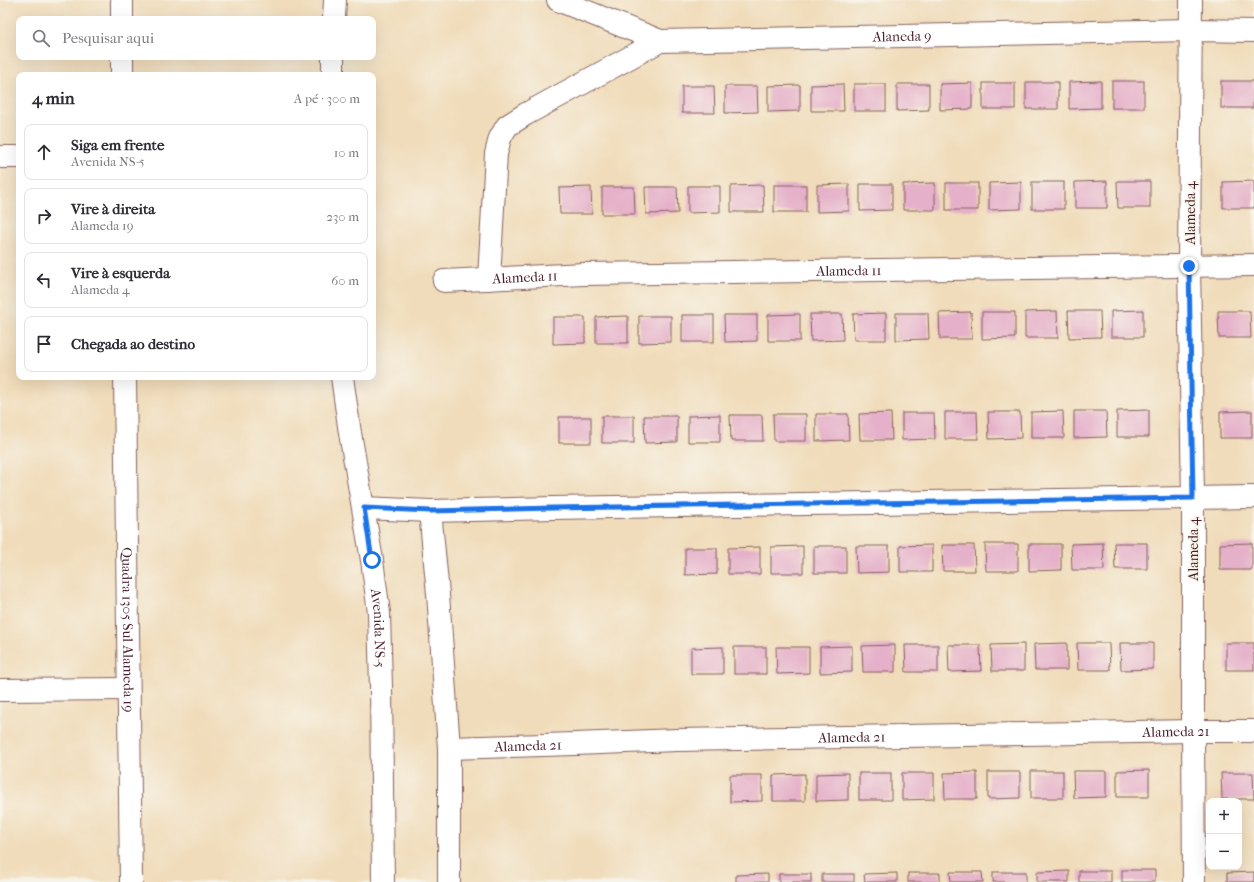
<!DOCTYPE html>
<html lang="pt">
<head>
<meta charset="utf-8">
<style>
	body { margin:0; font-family:"IM FELL French Canon",serif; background:#f2f2f3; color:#2b2b33 }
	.controls { position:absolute; right:12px; bottom:12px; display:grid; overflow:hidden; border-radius:8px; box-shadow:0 4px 16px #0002 }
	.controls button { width:36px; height:36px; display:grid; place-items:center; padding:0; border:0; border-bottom:1px solid #e1e1e2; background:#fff; color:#2b2b33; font:20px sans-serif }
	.stop { position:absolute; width:12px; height:12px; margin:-9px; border:3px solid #1a73e8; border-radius:50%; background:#fff }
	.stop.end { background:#1a73e8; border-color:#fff; box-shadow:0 1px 4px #0008 }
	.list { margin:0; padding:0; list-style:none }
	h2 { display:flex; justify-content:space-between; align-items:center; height:52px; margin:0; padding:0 16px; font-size:17px }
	h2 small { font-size:13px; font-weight:400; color:#7c7c81 }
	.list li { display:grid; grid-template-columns:26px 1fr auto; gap:12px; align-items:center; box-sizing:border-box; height:56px; margin:0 8px 8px; padding:0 8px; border:1px solid #e1e1e2; border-radius:8px }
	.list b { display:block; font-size:15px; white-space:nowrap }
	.list p { margin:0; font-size:13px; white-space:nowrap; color:#7c7c81 }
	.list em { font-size:13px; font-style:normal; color:#7c7c81 }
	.icon { flex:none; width:22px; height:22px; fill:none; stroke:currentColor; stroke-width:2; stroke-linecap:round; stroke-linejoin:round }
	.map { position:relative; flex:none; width:1254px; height:882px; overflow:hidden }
	.search { position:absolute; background:#fff; box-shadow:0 4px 16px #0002; left:16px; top:16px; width:360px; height:44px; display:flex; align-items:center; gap:10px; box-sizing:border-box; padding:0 14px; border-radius:8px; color:#7c7c81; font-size:15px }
	.panel { position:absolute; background:#fff; box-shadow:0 4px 16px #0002; left:16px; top:72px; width:360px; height:308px; border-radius:8px }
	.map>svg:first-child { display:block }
	.building { fill:#e5b0c9 }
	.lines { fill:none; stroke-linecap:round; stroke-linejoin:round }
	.minor-casing { stroke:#84615d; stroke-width:24 }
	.minor { stroke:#fff; stroke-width:22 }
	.route { stroke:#1a73e8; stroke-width:5 }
	.labels { text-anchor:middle; stroke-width:3; stroke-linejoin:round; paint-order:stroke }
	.street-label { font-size:14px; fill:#4a1f2b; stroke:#f7f3e8 }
</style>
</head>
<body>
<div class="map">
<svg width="1254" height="882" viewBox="0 0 1254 882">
	<rect width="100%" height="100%" fill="#f7f3e8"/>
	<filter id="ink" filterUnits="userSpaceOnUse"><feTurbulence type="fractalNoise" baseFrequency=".025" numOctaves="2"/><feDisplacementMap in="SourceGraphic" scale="8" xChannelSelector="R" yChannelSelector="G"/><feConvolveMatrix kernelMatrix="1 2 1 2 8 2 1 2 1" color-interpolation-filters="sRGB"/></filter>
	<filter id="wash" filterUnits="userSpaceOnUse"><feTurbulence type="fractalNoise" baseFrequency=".012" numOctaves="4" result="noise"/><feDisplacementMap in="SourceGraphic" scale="16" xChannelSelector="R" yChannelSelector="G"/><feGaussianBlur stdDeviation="0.9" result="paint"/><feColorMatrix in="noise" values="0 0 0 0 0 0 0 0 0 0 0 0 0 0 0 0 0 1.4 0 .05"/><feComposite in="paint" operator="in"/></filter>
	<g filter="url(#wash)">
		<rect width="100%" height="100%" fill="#f0dcba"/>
		<g id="blocks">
			<g class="building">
				<polygon points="1101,81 1101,108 1069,109 1069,82"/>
				<rect x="1112" y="81" width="32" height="27"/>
				<rect x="1221" y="81" width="32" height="27"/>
				<rect x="1026" y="82" width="32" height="27"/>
				<polygon points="972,83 972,109 940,110 940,84"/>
				<rect x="983" y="83" width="32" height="26"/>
				<polygon points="843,84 844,111 811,111 811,85"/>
				<rect x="854" y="84" width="32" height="27"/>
				<polygon points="897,84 929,84 929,110 897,111"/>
				<polygon points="800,85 800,111 768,112 768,86"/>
				<polygon points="682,86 714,86 715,113 682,113"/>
				<polygon points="725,86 757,86 758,112 725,113"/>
				<polygon points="1107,181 1107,208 1075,208 1075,182"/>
				<polygon points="1117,181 1150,181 1150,208 1118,208"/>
				<polygon points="1254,181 1254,208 1223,208 1223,182"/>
				<polygon points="1021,182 1021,209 989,210 989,183"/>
				<rect x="1032" y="182" width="32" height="27"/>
				<polygon points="935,183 935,210 903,210 903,184"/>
				<rect x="946" y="183" width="32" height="27"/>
				<polygon points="849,184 849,211 817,212 817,185"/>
				<polygon points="860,184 892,184 892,210 860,211"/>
				<polygon points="763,185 764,212 731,212 731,186"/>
				<rect x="774" y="185" width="32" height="27"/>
				<polygon points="688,186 720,186 720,212 688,213"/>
				<polygon points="591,187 592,214 560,214 559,188"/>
				<polygon points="602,187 634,187 635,214 602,214"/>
				<polygon points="645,187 677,187 678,213 646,214"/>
				<polygon points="1143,310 1143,337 1111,337 1111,311"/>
				<polygon points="1057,311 1058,338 1025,338 1025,312"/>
				<polygon points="1068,311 1100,311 1101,337 1069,338"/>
				<polygon points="1218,311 1250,311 1251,338 1219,338"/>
				<polygon points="971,312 972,339 940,339 939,313"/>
				<polygon points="982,312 1015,312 1015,338 982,339"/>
				<polygon points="886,313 886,340 854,340 853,314"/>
				<polygon points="896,313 928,313 929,339 896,340"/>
				<polygon points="800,314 800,341 768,341 768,315"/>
				<polygon points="810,314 842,314 843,340 811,341"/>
				<rect x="682" y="315" width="32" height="27"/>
				<polygon points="724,315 757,315 757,341 725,342"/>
				<polygon points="628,316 628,343 596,343 596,317"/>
				<polygon points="639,316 671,316 671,342 639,343"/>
				<polygon points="553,317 585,317 585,343 553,344"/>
				<polygon points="1149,410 1149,437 1117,437 1117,411"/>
				<polygon points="1063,411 1064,438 1031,438 1031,412"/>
				<polygon points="1074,411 1106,411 1107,437 1074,438"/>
				<polygon points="1252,411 1252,438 1220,438 1220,412"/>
				<polygon points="945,412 977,412 978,439 945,439"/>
				<polygon points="988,412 1020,412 1021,438 989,439"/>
				<polygon points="891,413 892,440 860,440 859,414"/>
				<polygon points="902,413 934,413 935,439 902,440"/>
				<polygon points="773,414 806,414 806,441 774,441"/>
				<polygon points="816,414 848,414 849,440 816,441"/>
				<polygon points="720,415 720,442 688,442 688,416"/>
				<polygon points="730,415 762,415 763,441 731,441"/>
				<rect x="602" y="416" width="32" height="27"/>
				<polygon points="644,416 677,416 677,442 645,443"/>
				<rect x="559" y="417" width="32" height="26"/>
				<polygon points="1103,543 1104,570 1072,570 1071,544"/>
				<polygon points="1114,543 1147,543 1147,569 1115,569"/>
				<polygon points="1252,543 1252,570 1220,570 1220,544"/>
				<polygon points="985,544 1018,544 1018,571 986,571"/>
				<polygon points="1029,544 1061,544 1061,570 1029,571"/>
				<polygon points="932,545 932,572 900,572 900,546"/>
				<polygon points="942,545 974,545 975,571 943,571"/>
				<polygon points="803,546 803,573 771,573 771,547"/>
				<rect x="814" y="546" width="32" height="27"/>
				<polygon points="856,546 889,546 889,572 857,573"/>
				<polygon points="760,547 760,574 728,574 728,548"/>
				<polygon points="685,548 717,548 717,574 685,575"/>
				<polygon points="1067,643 1067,670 1035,670 1034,644"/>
				<polygon points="1077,643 1109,643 1110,670 1078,670"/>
				<polygon points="1120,643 1153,643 1153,669 1121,670"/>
				<rect x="1226" y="643" width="28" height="27"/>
				<polygon points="1024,644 1024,671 992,671 991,645"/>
				<polygon points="895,645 895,672 863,672 862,646"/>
				<polygon points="905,645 938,645 938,672 906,672"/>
				<polygon points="948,645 980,645 981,671 949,672"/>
				<polygon points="852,646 852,672 820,673 820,647"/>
				<polygon points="723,647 723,674 691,674 691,648"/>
				<rect x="734" y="647" width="32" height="27"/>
				<polygon points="776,647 809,647 809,673 777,674"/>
				<polygon points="1149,770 1149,797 1117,797 1117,771"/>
				<rect x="1031" y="771" width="32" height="27"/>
				<polygon points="1073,771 1106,771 1106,797 1074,798"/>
				<polygon points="977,772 977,799 945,799 944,773"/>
				<polygon points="988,772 1020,772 1020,798 988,799"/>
				<polygon points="848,773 848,800 816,801 816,774"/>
				<rect x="859" y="773" width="32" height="27"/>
				<polygon points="902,773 934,773 934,799 902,800"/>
				<polygon points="1221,773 1253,773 1254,799 1222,799"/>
				<polygon points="805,774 805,801 773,801 773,775"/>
				<polygon points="730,775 762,775 762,801 730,802"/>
				<rect x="1122" y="870" width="33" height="12"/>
				<polygon points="1069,871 1069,882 1037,882 1037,872"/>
				<rect x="1079" y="871" width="32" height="11"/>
				<polygon points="950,872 982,872 983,882 951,882"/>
				<rect x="993" y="872" width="33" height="10"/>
				<polygon points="1254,872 1254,882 1227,882 1227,873"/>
				<polygon points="897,873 897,882 865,882 864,874"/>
				<rect x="908" y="873" width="32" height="9"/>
				<polygon points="768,874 768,882 736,882 736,875"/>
				<rect x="779" y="874" width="32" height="8"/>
				<rect x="822" y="874" width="32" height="8"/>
			</g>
		</g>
	</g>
	<g filter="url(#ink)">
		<use href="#blocks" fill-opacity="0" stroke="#84615d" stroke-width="1"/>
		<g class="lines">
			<g class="minor-casing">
				<g id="minor">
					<polyline points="122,0 122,19"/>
					<path id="s1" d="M 558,0 L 660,41 L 1191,30 L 1254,31"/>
					<polyline points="1191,0 1189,266 1193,498 1193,731 1194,882"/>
					<polyline points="334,19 335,0"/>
					<polyline points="122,57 122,75"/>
					<polyline points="333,75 333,57"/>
					<polyline points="0,157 19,157"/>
					<polyline points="489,279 496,154 500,138 507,126 526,114 660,41"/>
					<path id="s2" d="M 444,281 L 584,274 L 1254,265"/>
					<path id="s3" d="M 125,377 L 131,882"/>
					<path id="s4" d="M 342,377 L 350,433 L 372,560 L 379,613 L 381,687 L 383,882"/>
					<polyline points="364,508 430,511 553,508 1254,497"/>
					<polyline points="430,511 438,594 449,748 449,882"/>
					<polyline points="0,690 128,689"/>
					<path id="s5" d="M 449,748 L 575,744 L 677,740 L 1193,731 L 1254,731"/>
				</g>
			</g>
			<use href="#minor" class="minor"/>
		</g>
	</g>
	<g class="lines" filter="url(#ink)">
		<polyline class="route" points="372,560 364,508 430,511 553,508 1193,498 1189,266"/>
	</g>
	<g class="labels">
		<g class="street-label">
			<text dy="5" stroke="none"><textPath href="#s1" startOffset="352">Alaneda 9</textPath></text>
			<text transform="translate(1190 213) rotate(-90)" y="5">Alameda 4</text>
			<text dy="5" stroke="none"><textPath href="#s2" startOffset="405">Alameda 11</textPath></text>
			<text dy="5" stroke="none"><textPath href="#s2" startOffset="81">Alameda 11</textPath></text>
			<text transform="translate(1193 549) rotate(-90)" y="5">Alameda 4</text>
			<text dy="5" stroke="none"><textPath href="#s4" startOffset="254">Avenida NS-5</textPath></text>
			<text dy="5" stroke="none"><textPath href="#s3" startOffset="253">Quadra 1305 Sul Alameda 19</textPath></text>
			<text dy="5" stroke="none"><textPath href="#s5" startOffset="727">Alameda 21</textPath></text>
			<text dy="5" stroke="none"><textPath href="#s5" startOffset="403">Alameda 21</textPath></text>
			<text dy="5" stroke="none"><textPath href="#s5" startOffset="79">Alameda 21</textPath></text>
		</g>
	</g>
</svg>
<div class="controls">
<button>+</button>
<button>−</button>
</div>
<div class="stop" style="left:372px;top:560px"></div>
<div class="stop end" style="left:1189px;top:266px"></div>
<div class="search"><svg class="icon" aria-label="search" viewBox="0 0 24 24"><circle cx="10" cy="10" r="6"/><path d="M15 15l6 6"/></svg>Pesquisar aqui</div>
<section class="panel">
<h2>4 min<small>A pé · 300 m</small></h2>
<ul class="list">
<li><svg class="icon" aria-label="ahead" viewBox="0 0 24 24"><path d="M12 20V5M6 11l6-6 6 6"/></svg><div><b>Siga em frente</b><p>Avenida NS-5</p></div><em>10 m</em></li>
<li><svg class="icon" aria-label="right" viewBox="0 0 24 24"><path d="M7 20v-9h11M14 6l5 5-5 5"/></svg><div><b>Vire à direita</b><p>Alameda 19</p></div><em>230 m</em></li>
<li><svg class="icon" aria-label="left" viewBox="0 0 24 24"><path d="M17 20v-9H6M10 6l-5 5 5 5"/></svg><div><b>Vire à esquerda</b><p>Alameda 4</p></div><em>60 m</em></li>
<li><svg class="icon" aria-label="arrive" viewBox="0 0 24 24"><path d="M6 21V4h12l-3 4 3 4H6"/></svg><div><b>Chegada ao destino</b></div></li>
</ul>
</section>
</div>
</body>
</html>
